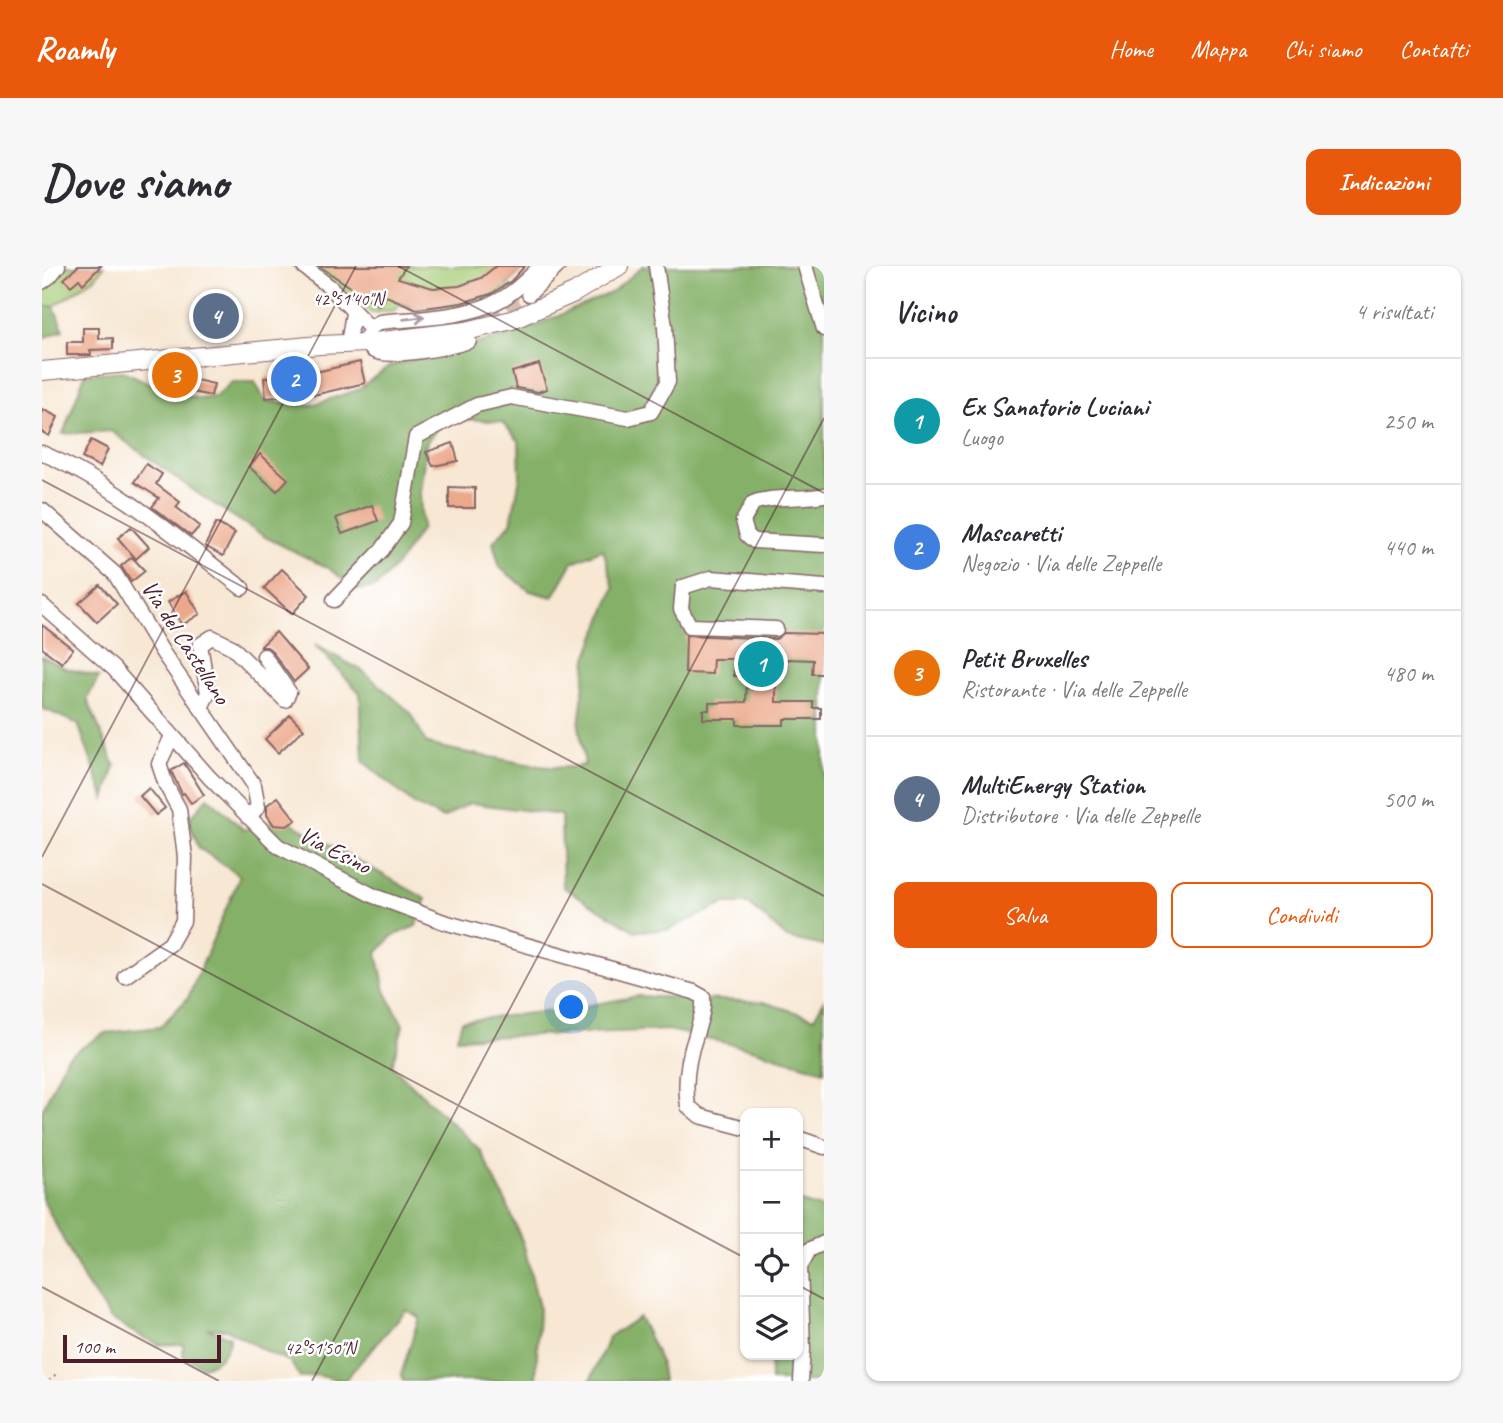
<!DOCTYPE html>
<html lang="it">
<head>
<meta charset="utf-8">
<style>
	body { margin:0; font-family:Caveat,sans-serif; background:#f7f7f7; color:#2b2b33 }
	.controls { position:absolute; right:21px; bottom:21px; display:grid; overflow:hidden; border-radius:14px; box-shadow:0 2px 5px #0004 }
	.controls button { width:63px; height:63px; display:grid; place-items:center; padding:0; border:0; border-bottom:2px solid #e1e1e2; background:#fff; color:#2b2b33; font:35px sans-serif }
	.scale { position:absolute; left:21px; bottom:18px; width:158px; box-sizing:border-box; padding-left:7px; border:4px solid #4a1f2b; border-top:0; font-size:19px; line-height:24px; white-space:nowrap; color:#4a1f2b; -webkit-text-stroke:5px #fff; paint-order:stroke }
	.you { position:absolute; left:530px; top:742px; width:24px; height:24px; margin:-18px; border:5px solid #fff; border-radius:50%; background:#1a73e8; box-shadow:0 0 0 10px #1a73e833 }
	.badge { display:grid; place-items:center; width:46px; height:46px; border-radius:50%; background:#ea580c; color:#fff; font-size:23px; font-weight:700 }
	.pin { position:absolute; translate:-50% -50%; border:4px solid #fff; box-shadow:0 2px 7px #0006 }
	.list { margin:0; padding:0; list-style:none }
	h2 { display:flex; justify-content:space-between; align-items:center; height:91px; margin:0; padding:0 28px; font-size:30px }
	h2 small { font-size:23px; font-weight:400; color:#7c7c81 }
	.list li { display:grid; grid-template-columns:46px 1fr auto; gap:21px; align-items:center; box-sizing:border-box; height:126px; padding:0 28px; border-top:2px solid #e1e1e2 }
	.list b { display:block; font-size:26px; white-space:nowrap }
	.list p { margin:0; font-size:23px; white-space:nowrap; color:#7c7c81 }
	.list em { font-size:23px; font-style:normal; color:#7c7c81 }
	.actions { display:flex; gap:14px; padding:21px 28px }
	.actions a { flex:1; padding:16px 0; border:2px solid #ea580c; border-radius:14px; text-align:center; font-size:24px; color:#ea580c }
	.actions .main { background:#ea580c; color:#fff }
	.icon { flex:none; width:38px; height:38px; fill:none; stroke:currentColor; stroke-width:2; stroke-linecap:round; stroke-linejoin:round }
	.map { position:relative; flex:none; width:782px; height:1115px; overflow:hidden; border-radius:14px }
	header { display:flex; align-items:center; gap:42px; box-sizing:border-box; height:98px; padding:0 35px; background:#ea580c; color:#fff }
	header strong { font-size:33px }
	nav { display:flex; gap:38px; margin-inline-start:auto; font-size:24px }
	.intro { display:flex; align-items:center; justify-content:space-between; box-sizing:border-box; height:168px; padding:0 42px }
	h1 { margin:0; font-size:49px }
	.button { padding:18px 32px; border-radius:14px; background:#ea580c; color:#fff; font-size:24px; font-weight:700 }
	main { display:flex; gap:42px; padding:0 42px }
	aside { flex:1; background:#fff; border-radius:14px; box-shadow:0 2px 5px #0004 }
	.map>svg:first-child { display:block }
	.green { fill:#a6cc77; stroke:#787651; stroke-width:2 }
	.forest { fill:#84b068; stroke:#67684a; stroke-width:2 }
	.building { fill:#eca88a }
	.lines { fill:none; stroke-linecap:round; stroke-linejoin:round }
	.minor-tunnel { stroke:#d4bfb1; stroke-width:14; stroke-dasharray:14 7; stroke-linecap:butt }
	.minor-casing { stroke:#876566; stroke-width:17 }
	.major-casing { stroke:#876566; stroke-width:20 }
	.path { stroke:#876566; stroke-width:2; stroke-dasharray:2 5; stroke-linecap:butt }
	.minor { stroke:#fff; stroke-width:14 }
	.major { stroke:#fff; stroke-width:18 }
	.oneway { stroke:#ae9aa0 }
	.ticks { fill:none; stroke:#4a1f2b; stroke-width:2; stroke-opacity:0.45 }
	.labels { text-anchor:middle; stroke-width:5; stroke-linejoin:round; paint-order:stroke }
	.street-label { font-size:24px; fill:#4a1f2b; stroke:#fff }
	.ticks-label { font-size:18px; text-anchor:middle; fill:#4a1f2b; stroke:#fff; stroke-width:5; stroke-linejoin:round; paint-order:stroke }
</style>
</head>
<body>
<header>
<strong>Roamly</strong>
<nav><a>Home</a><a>Mappa</a><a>Chi siamo</a><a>Contatti</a></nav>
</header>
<div class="intro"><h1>Dove siamo</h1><a class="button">Indicazioni</a></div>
<main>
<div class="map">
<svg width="782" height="1115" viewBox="0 0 782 1115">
	<rect width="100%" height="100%" fill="#fff"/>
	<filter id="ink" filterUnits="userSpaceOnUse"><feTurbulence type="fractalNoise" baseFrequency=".0143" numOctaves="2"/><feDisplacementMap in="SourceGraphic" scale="14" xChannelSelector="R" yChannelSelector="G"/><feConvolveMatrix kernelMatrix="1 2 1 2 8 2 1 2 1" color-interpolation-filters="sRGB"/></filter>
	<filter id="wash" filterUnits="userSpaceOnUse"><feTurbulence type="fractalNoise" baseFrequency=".00686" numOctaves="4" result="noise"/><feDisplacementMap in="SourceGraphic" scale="28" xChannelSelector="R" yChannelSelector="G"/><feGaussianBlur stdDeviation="1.57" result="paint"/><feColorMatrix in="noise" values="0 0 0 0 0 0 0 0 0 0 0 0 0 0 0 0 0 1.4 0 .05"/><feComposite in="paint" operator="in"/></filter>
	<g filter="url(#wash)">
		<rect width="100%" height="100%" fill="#f7e7d3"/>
		<g class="green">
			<polygon points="0,0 62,0 53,12 12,40 0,41"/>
			<polygon points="253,0 483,0 463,22 444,35 393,46 376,43 357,37 353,44 330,47 310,33 295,38"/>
		</g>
		<g class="forest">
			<path d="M 601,0 L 782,0 L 782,680 L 745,672 L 707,638 L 682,638 L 626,664 L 593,665 L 521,621 L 519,549 L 428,537 L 401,552 L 373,539 L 321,495 L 318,427 L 273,379 L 321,405 L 369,447 L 384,477 C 406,484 427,487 449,491 C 481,497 511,506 543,499 L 537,460 L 545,392 L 572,322 L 561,283 L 531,296 L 511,331 L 488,325 L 458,302 L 451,276 L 469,257 L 478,211 L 477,175 L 460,156 L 425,153 L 401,155 L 384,178 L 378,227 L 380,262 L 358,295 L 334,321 L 316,324 L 286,302 L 223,271 L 155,227 L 69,165 L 21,168 L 43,108 L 81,105 L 127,126 L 158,133 L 173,131 L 190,116 L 213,116 L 223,135 L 270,139 L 315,124 L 348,100 L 479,66 L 571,26 Z"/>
			<polygon points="12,40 21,64 0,73 0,41"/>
			<polygon points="0,390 23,402 57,411 45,433 73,500 63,533 36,458 0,442"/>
			<path d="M 166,531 L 202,564 L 234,555 L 246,555 L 384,633 L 374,660 L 350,670 L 335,687 L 343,725 L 361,759 L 350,800 L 437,883 L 464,936 L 482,980 L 497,1041 L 494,1115 L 361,1115 L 359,1109 L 377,1051 L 364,1044 L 302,1115 L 274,1109 L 258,1112 L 248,1095 L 229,1088 L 184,1063 L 164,1062 L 188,1071 C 185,1087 177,1096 161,1101 L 141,1090 L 141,1078 L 118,1079 L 98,1070 L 68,1052 L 42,1014 L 0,932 L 0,845 L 24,792 L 63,767 L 118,761 L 146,732 L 198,610 L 157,582 L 146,554 Z"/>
			<polygon points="596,730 722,736 772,752 782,734 782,805 710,783 627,764 415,772 420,755 533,742"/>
			<polygon points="756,935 782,943 782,1115 729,1115 728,1089 756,1089"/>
			<polygon points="597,1051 618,1094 621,1115 548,1115 567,1071"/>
		</g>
		<g id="blocks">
			<g class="building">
				<polygon points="36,0 59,0 41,18 37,13 29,20 22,13"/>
				<polygon points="277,0 364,0 356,12 391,22 417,20 439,12 454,0 483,0 469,15 449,28 419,37 375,43 344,30 337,40"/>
				<polygon points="41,62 57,62 57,73 71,72 71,83 48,84 49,89 25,89 25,76 41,76"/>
				<polygon points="318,96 323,117 276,128 224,132 222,112 265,108"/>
				<polygon points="497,98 505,123 496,126 474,122 470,106"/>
				<polygon points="140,105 140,111 172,118 169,130 142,124 144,119 122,120 121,106"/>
				<polygon points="0,143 16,151 7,170 0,166"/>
				<polygon points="49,174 66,183 58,201 40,192"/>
				<polygon points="411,177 416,195 391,200 384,186"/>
				<polygon points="218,188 246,213 235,225 207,201"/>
				<polygon points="104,198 120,208 114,218 138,236 134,241 158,260 149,270 110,241 117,232 92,216"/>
				<polygon points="407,221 433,222 433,242 407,242"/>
				<polygon points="330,239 336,255 300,268 294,252"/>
				<polygon points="174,257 193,267 181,290 163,280"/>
				<polygon points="89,261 107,281 94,293 76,272"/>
				<polygon points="90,291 103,305 89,316 79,300"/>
				<polygon points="240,303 267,329 250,348 222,322"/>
				<polygon points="58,319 75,338 55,356 37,337"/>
				<polygon points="144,325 158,348 140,359 126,336"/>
				<polygon points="0,359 31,383 20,397 0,382"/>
				<polygon points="234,366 266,403 252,416 229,384 225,381 218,381"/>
				<polygon points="742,367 782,368 782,408 770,408 771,394 745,393 745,402 734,402 734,436 771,436 771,442 779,442 779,453 742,453 742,459 695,459 695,453 661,453 661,444 667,444 667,437 704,436 705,410 692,410 692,393 671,393 670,408 643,407 644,369 734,373"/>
				<polygon points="248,449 262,463 236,487 223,473"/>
				<polygon points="142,497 162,529 149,537 142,527 140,528 129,505"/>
				<polygon points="107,522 123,542 114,549 98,530"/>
				<polygon points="236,531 254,554 245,560 232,559 225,549 225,539"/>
			</g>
		</g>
	</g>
	<g filter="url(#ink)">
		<use href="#blocks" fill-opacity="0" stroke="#876566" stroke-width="2"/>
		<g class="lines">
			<polyline class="minor-tunnel" points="450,57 487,28"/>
			<g class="minor-casing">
				<g id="minor">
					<path d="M 261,0 L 288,21 L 328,62 L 338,56 C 376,52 434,52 466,29 C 478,21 488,10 499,0"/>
					<polyline points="763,0 782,63"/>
					<polyline points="0,16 8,10 16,0"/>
					<polyline points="487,28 516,0"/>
					<path d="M 325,70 L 324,77 C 326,79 329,83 332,85 C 348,93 409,81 427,75"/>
					<polyline points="306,78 311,47"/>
					<path d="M 0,187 C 74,219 137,273 200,322"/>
					<path d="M 782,229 C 758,234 733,229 711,237 L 701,255 L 705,269 L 712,275 L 782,279"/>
					<polyline points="0,244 73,308 121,387 212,519 216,541 206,551"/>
					<polyline points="292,334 340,284 359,257 374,171 435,139 469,131 586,152 609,146 626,116 623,61 614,0"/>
					<path d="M 0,339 L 72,403 L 167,511 L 236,580 L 332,630 L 402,656 L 652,726 L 661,731 C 662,746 658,754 654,769 C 646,792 642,816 646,840 L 658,850 L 703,862"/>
					<polyline points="734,363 648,360 639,343 641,321 669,312 782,321"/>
					<polyline points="159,442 166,427 158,379 170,371 190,381 243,434 247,426 222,390"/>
					<polyline points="83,710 128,678 141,655 143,591 137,543 124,519 117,498 130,470"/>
					<polyline points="756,872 782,881"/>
					<polyline points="759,1115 761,1083 758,1001 767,984 782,977"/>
				</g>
			</g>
			<g class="major-casing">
				<polyline id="major" points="0,105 278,79 324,77 424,65 470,54 532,27 577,0"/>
			</g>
			<polyline class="path" points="7,1115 15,1107"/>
			<use href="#minor" class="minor"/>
			<use href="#major" class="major"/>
		</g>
		<defs><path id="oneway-shaft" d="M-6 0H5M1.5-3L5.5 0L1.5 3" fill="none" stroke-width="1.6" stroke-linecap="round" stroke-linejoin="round" transform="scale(1.75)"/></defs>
		<use class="oneway" href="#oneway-shaft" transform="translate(372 52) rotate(-7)"/>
	</g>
	<path class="ticks" d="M 356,0 L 782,227M 0,214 L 782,630M 0,591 L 314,0M 0,618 L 703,992M 756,1019 L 782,1033M 0,1021 L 177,1115M 270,1115 L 782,152"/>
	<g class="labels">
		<g class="street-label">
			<text transform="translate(144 376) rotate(57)" y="8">Via del Castellano</text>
			<text transform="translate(293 584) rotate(27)" y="8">Via Esino</text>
		</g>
	</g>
	<g class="ticks-label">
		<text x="306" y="39">42°51'40"N</text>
		<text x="278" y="1088">42°51'50"N</text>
	</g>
</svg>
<div class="controls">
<button>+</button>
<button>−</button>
<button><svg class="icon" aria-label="locate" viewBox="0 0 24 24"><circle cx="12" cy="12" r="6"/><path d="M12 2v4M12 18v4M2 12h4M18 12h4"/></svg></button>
<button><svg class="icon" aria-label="layers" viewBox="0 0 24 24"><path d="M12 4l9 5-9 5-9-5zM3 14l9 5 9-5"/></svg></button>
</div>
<div class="scale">100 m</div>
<div class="you"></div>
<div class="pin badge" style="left:719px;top:398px;background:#0f9aa8">1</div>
<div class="pin badge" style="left:252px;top:113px;background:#3f7fe0">2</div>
<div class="pin badge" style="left:133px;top:109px;background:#e8710a">3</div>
<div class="pin badge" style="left:174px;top:50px;background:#5c6f8a">4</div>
</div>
<aside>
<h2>Vicino<small>4 risultati</small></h2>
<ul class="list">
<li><span class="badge" style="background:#0f9aa8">1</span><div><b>Ex Sanatorio Luciani</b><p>Luogo</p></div><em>250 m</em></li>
<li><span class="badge" style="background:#3f7fe0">2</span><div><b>Mascaretti</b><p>Negozio · Via delle Zeppelle</p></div><em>440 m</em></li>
<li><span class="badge" style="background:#e8710a">3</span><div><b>Petit Bruxelles</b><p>Ristorante · Via delle Zeppelle</p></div><em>480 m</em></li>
<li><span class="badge" style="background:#5c6f8a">4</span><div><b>MultiEnergy Station</b><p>Distributore · Via delle Zeppelle</p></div><em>500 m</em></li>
</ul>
<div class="actions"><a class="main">Salva</a><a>Condividi</a></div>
</aside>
</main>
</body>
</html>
